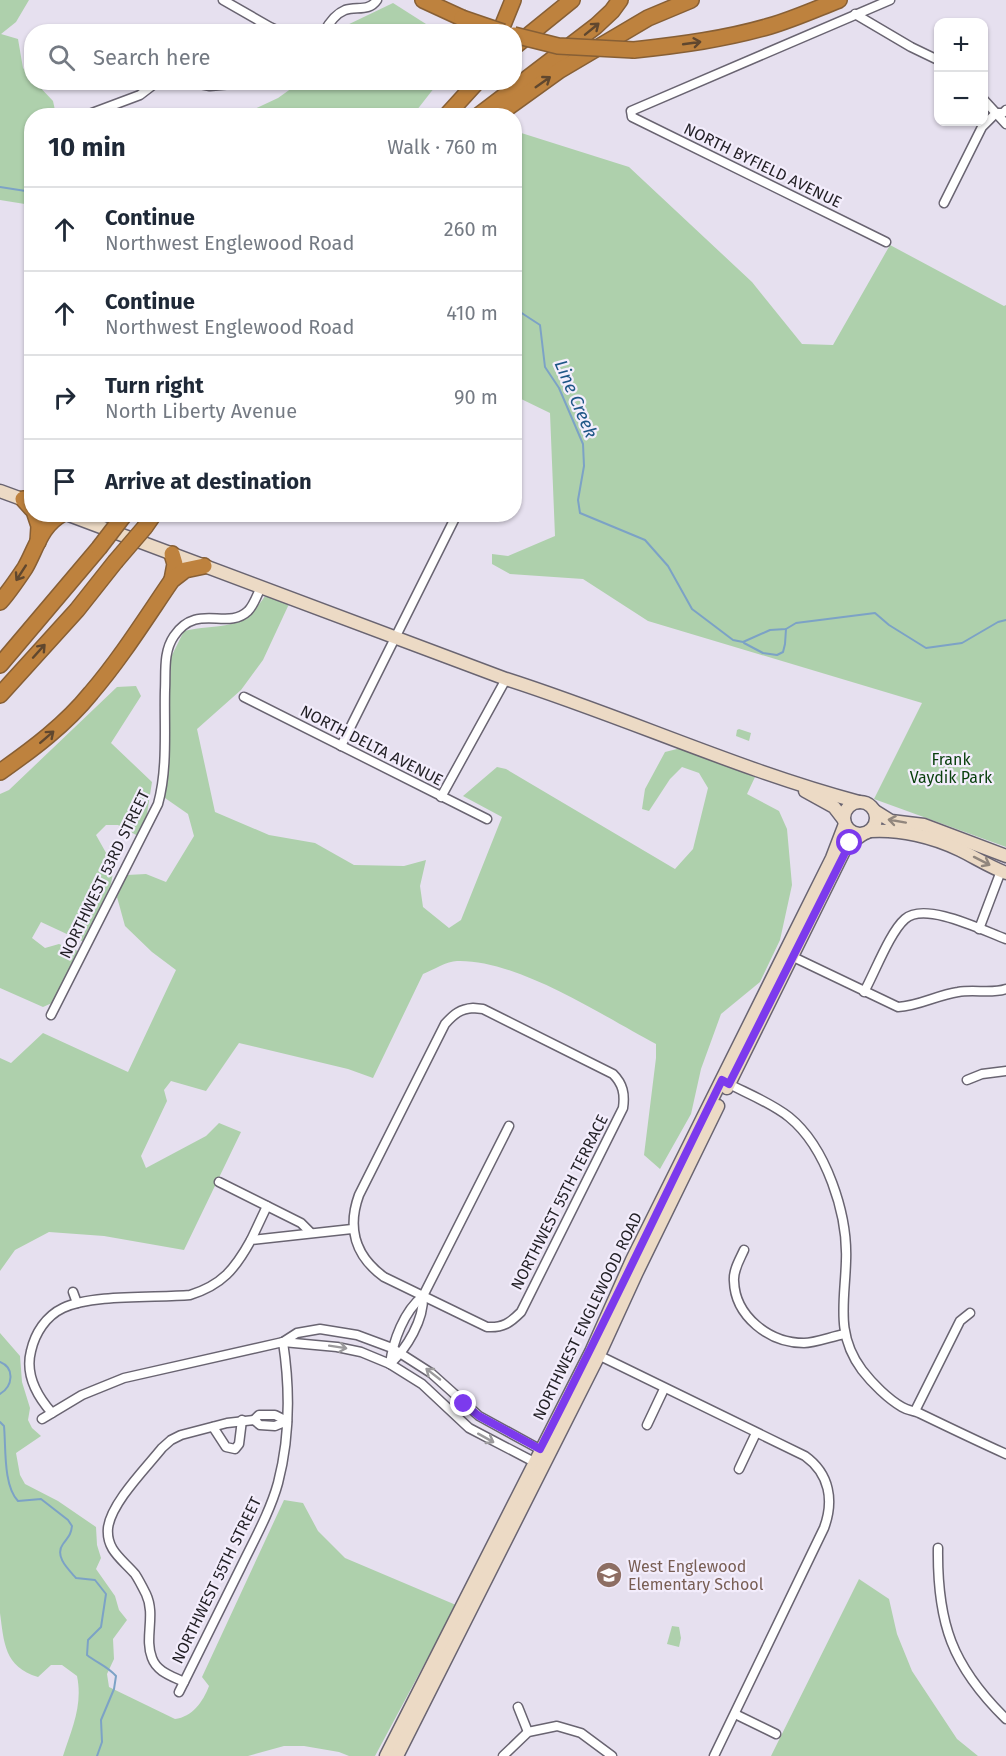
<!DOCTYPE html>
<html lang="en">
<head>
<meta charset="utf-8">
<style>
	body { margin:0; font-family:"Fira Sans",sans-serif; background:#f2f2f3; color:#1f2937 }
	.controls { position:absolute; right:18px; top:18px; display:grid; overflow:hidden; border-radius:12px; box-shadow:0 2px 4px #0004 }
	.controls button { width:54px; height:54px; display:grid; place-items:center; padding:0; border:0; border-bottom:2px solid #e0e1e3; background:#fff; color:#1f2937; font:30px sans-serif }
	.stop { position:absolute; width:18px; height:18px; margin:-14px; border:4px solid #7c3aed; border-radius:50%; background:#fff }
	.stop.end { background:#7c3aed; border-color:#fff; box-shadow:0 2px 6px #0008 }
	.list { margin:0; padding:0; list-style:none }
	h2 { display:flex; justify-content:space-between; align-items:center; height:78px; margin:0; padding:0 24px; font-size:26px }
	h2 small { font-size:20px; font-weight:400; color:#747a83 }
	.list li { display:grid; grid-template-columns:39px 1fr auto; gap:18px; align-items:center; box-sizing:border-box; height:84px; padding:0 24px; border-top:2px solid #e0e1e3 }
	.list b { display:block; font-size:22px; white-space:nowrap }
	.list p { margin:0; font-size:20px; white-space:nowrap; color:#747a83 }
	.list em { font-size:20px; font-style:normal; color:#747a83 }
	.icon { flex:none; width:33px; height:33px; fill:none; stroke:currentColor; stroke-width:2; stroke-linecap:round; stroke-linejoin:round }
	.map { position:relative; flex:none; width:1006px; height:1756px; overflow:hidden }
	.search { position:absolute; background:#fff; box-shadow:0 2px 4px #0004; left:24px; top:24px; width:498px; height:66px; display:flex; align-items:center; gap:15px; box-sizing:border-box; padding:0 21px; border-radius:24px; color:#747a83; font-size:22px }
	.panel { position:absolute; background:#fff; box-shadow:0 2px 4px #0004; left:24px; top:108px; width:498px; height:414px; border-radius:24px }
	.map>svg:first-child { display:block }
	.green { fill:#aed0ac }
	.lines { fill:none; stroke-linecap:round; stroke-linejoin:round }
	.stream { stroke:#7ca2c6; stroke-width:2 }
	.minor-casing { stroke:#696471; stroke-width:11 }
	.secondary-casing { stroke:#696471; stroke-width:15 }
	.motorway-casing { stroke:#875f35; stroke-width:18 }
	.minor { stroke:#fff; stroke-width:8 }
	.secondary { stroke:#ecdac5; stroke-width:12 }
	.motorway { stroke:#be823e; stroke-width:15 }
	.motorway-bridge-casing { stroke:#875f35; stroke-width:18; stroke-linecap:butt }
	.motorway-bridge { stroke:#be823e; stroke-width:15 }
	.oneway { stroke:#60472e }
	.oneway2 { stroke:#91867d }
	.oneway3 { stroke:#9b9a9c }
	.route { stroke:#7c3aed; stroke-width:8 }
	.labels { text-anchor:middle; stroke-width:4.5; stroke-linejoin:round; paint-order:stroke }
	.street-label { font-size:16px; fill:#211f24; stroke:#f3edfc }
	.park-label { font-size:16px; fill:#083f0c; stroke:#f3edfc }
	.education-label { font-size:16px; fill:#785e54; stroke:#f3edfc; text-anchor:start }
	.water-label { font-size:18px; font-style:italic; fill:#1e5686; stroke:#f3edfc }
</style>
</head>
<body>
<div class="map">
<svg width="1006" height="1756" viewBox="0 0 1006 1756">
	<rect width="100%" height="100%" fill="#e6e0ef"/>
	<g class="green">
		<polygon points="0,0 29,0 16,22 1,34 18,39 23,68 31,78 32,82 36,83 53,101 56,115 32,116 31,205 0,200"/>
		<polygon points="393,3 437,31 341,31 343,27"/>
		<polygon points="299,83 299,82 438,83 413,115 242,115 278,98"/>
		<polygon points="515,131 629,167 752,282 802,344 833,345 890,245 1004,306 1006,305 1006,847 874,799 922,703 648,621 583,579 510,574 492,564 492,554 508,556 555,536 550,413 515,396"/>
		<path d="M 265,596 L 289,604 L 263,660 L 241,690 L 197,729 L 215,812 L 269,835 L 315,843 L 354,865 L 404,866 L 426,860 L 420,886 L 423,907 L 449,928 L 461,920 L 502,817 L 463,796 L 497,767 L 506,769 L 675,869 L 693,849 L 708,788 L 699,773 L 682,767 L 670,779 L 649,811 L 642,809 L 645,789 L 665,752 L 681,748 L 755,777 L 747,794 L 779,811 L 787,829 L 792,885 L 780,940 L 760,982 L 721,1014 L 701,1069 L 691,1114 L 660,1169 L 644,1155 L 656,1058 L 656,1044 C 603,1016 517,959 457,961 C 447,961 433,970 423,974 L 373,1078 L 348,1069 L 239,1043 L 206,1091 L 171,1081 L 164,1090 L 167,1101 L 141,1156 L 146,1168 L 206,1136 L 219,1123 L 241,1132 L 184,1250 L 104,1236 L 49,1232 L 15,1250 L 0,1271 L 0,1058 L 11,1063 L 43,1033 L 128,1072 L 176,970 L 152,952 L 125,926 L 117,897 L 127,875 L 146,874 L 166,882 L 194,836 L 188,814 L 165,798 L 171,657 L 184,631 C 223,622 240,634 265,596 Z"/>
		<polygon points="136,686 141,696 111,743 152,782 146,820 138,836 118,825 106,825 96,835 114,867 111,884 84,942 41,922 32,938 45,948 59,944 78,951 52,1003 43,1007 0,988 0,794 9,790 117,687"/>
		<polygon points="739,729 751,733 749,741 736,736 737,730"/>
		<path d="M 0,1333 L 20,1356 L 22,1382 L 30,1408 L 28,1420 L 32,1428 L 41,1436 L 16,1453 L 20,1475 L 25,1484 L 58,1501 L 96,1527 L 97,1545 L 101,1558 L 96,1569 L 115,1596 L 119,1610 L 127,1620 L 113,1639 L 114,1659 L 107,1674 L 109,1687 L 175,1719 C 192,1717 203,1702 209,1686 L 202,1677 L 284,1500 L 303,1503 L 318,1531 L 345,1558 L 456,1605 L 375,1756 L 349,1756 L 339,1752 L 304,1746 L 284,1746 L 248,1756 L 63,1756 C 72,1728 83,1705 77,1676 L 62,1665 L 51,1665 L 38,1677 C 4,1667 4,1642 0,1613 Z"/>
		<polygon points="859,1579 889,1599 897,1634 912,1671 957,1739 978,1756 771,1756"/>
		<polygon points="672,1626 679,1627 681,1638 679,1647 667,1644"/>
	</g>
	<g class="lines">
		<g class="stream">
			<polyline points="0,187 32,192"/>
			<polyline points="514,308 540,325 545,367 559,388 583,444 584,466 578,500 580,513 645,540 668,566 692,609 733,640 743,642 770,630 786,629 796,623 875,613 889,625 926,648 962,643 998,622 1006,620"/>
			<polyline points="744,643 763,653 777,655 783,652 785,644 786,629"/>
			<path d="M 0,1362 C 15,1368 13,1386 0,1394"/>
			<path d="M 0,1422 L 4,1426 C 6,1446 3,1486 18,1501 L 41,1499 L 68,1520 L 72,1526 C 71,1535 68,1537 63,1544 C 54,1556 68,1569 76,1578 L 95,1580 L 106,1594 L 101,1627 L 88,1640 L 87,1655 C 97,1663 107,1666 116,1676 L 114,1689 L 101,1720 L 102,1742 L 97,1756"/>
		</g>
		<g class="minor-casing">
			<g id="minor">
				<polyline points="223,0 270,27 281,32"/>
				<polyline points="855,14 911,47 938,60"/>
				<path d="M 324,32 C 329,23 335,14 345,10 C 356,6 369,12 377,0"/>
				<polyline points="190,82 210,86 254,82"/>
				<polyline points="984,100 1006,124"/>
				<polyline points="84,116 140,95 157,82"/>
				<polyline points="944,203 982,127 996,113 1003,113 1006,110"/>
				<polyline points="886,242 632,117 631,111 890,0"/>
				<polyline points="244,697 487,819"/>
				<polyline points="341,746 457,514"/>
				<polyline points="441,797 506,679"/>
				<polyline points="979,929 1001,871"/>
				<path d="M 787,954 L 898,1007 C 919,1006 937,995 958,992 C 974,989 992,994 1006,989"/>
				<path d="M 864,992 C 875,972 890,932 905,919 C 925,901 984,931 1006,939"/>
				<path d="M 473,1008 L 483,1009 L 613,1074 C 623,1084 625,1094 623,1108 L 521,1312 C 510,1323 503,1328 487,1327 L 384,1277 C 355,1256 347,1228 359,1195 L 445,1024 C 454,1014 460,1009 473,1008 Z"/>
				<path d="M 51,1015 L 158,804 C 168,768 164,727 165,690 C 166,672 163,652 174,636 C 197,602 227,631 248,611 C 254,605 257,595 261,587"/>
				<polyline points="967,1080 982,1074 1006,1071"/>
				<path d="M 725,1082 C 746,1093 770,1102 789,1117 C 826,1147 848,1214 846,1261 C 845,1301 835,1334 862,1370 C 872,1383 888,1399 902,1407 C 907,1410 914,1411 919,1413 C 948,1427 977,1441 1006,1454"/>
				<polyline points="219,1182 301,1223 310,1232"/>
				<polyline points="251,1240 267,1206"/>
				<path d="M 744,1250 C 740,1259 733,1270 734,1281 C 735,1316 769,1343 804,1343 C 815,1343 833,1336 845,1334"/>
				<polyline points="73,1292 77,1303"/>
				<path d="M 283,1342 C 290,1388 290,1437 278,1483 C 270,1512 254,1540 241,1567 C 222,1605 203,1644 184,1682 C 172,1676 157,1672 152,1658 C 144,1638 156,1615 146,1594 C 143,1588 139,1580 135,1574 C 122,1559 106,1550 108,1528 C 111,1503 146,1468 162,1448 L 171,1440 L 181,1435 L 227,1423 L 254,1420 L 260,1425 L 275,1426 L 287,1421"/>
				<polyline points="283,1342 297,1333 320,1329 357,1335 392,1348 431,1373 479,1416 543,1451"/>
				<path d="M 596,1354 L 805,1456 C 830,1474 834,1501 824,1528 L 714,1756"/>
				<path d="M 390,1364 C 393,1341 404,1311 423,1296 L 509,1126"/>
				<path d="M 390,1364 C 407,1348 424,1320 423,1296"/>
				<polyline points="915,1411 960,1321 970,1313"/>
				<path d="M 52,1413 C 37,1396 25,1374 31,1351 C 35,1333 46,1316 63,1308 C 92,1294 156,1298 190,1295 C 222,1285 235,1269 251,1240 L 352,1229"/>
				<polyline points="42,1419 82,1395 124,1378 283,1342 337,1347 361,1352 390,1364 422,1384 469,1428 538,1464"/>
				<polyline points="254,1420 259,1415 275,1415 287,1421"/>
				<polyline points="647,1425 664,1389"/>
				<polyline points="213,1427 226,1447 235,1449 239,1444 242,1420"/>
				<polyline points="739,1469 756,1433"/>
				<path d="M 938,1548 C 937,1623 952,1666 1006,1719"/>
				<polyline points="179,1692 184,1682"/>
				<polyline points="518,1707 528,1732"/>
				<polyline points="735,1714 776,1734"/>
				<polyline points="503,1756 528,1732 557,1726 581,1733 612,1756"/>
			</g>
		</g>
		<g class="secondary-casing">
			<g id="secondary">
				<polyline points="0,491 30,502"/>
				<path d="M 66,514 L 506,679 C 625,717 739,770 859,802"/>
				<polyline points="805,791 834,807 844,820"/>
				<circle cx="860" cy="818" r="16"/>
				<polyline points="875,811 891,821 924,825 1006,856"/>
				<path d="M 870,831 C 900,829 933,837 960,850 C 976,858 990,867 1006,873"/>
				<polyline points="727,1088 845,849 850,843 863,834"/>
				<polyline points="386,1756 591,1352 632,1260 832,858 845,824"/>
				<polyline points="397,1756 599,1355 637,1272 718,1106"/>
			</g>
		</g>
		<g class="motorway-casing">
			<g id="motorway">
				<polyline points="423,0 462,18"/>
				<polyline points="500,32 513,0"/>
				<polyline points="514,47 572,0"/>
				<path d="M 634,50 C 680,45 726,39 770,26 C 794,19 816,9 839,0"/>
				<polyline points="446,116 477,82"/>
				<polyline points="478,116 596,26 612,11 620,0"/>
				<polyline points="496,116 560,70 648,18 691,0"/>
				<polyline points="23,499 32,509"/>
				<polyline points="35,514 39,526 38,542"/>
				<polyline points="145,527 154,514"/>
				<polyline points="172,554 175,564 172,580"/>
				<path d="M 0,602 C 9,592 17,580 25,568 C 36,549 41,525 62,514"/>
				<polyline points="0,665 99,548"/>
				<polyline points="0,695 77,610 115,562"/>
				<path d="M 0,772 C 33,749 66,724 91,693 C 121,658 146,618 172,580 L 185,570 L 204,566"/>
			</g>
		</g>
		<use href="#minor" class="minor"/>
		<use href="#secondary" class="secondary"/>
		<use href="#motorway" class="motorway"/>
		<g class="motorway-bridge-casing">
			<g id="motorway-bridge">
				<polyline points="462,18 503,32"/>
				<polyline points="514,35 558,46 634,50"/>
				<polyline points="99,548 125,514"/>
				<polyline points="115,562 145,527"/>
			</g>
		</g>
		<use href="#motorway-bridge" class="motorway-bridge"/>
	</g>
	<defs><path id="oneway-shaft" d="M-6 0H5M1.5-3L5.5 0L1.5 3" fill="none" stroke-width="1.6" stroke-linecap="round" stroke-linejoin="round" transform="scale(1.5)"/></defs>
	<g class="oneway">
		<use href="#oneway-shaft" transform="translate(592 29) rotate(-39)"/>
		<use href="#oneway-shaft" transform="translate(692 43) rotate(-8)"/>
		<use href="#oneway-shaft" transform="translate(543 82) rotate(-35)"/>
		<use href="#oneway-shaft" transform="translate(21 573) rotate(123)"/>
		<use href="#oneway-shaft" transform="translate(39 651) rotate(-48)"/>
		<use href="#oneway-shaft" transform="translate(47 737) rotate(-41)"/>
	</g>
	<g class="oneway2">
		<use href="#oneway-shaft" transform="translate(897 821) rotate(-170)"/>
		<use href="#oneway-shaft" transform="translate(982 861) rotate(27)"/>
	</g>
	<g class="oneway3">
		<use href="#oneway-shaft" transform="translate(338 1347) rotate(9)"/>
		<use href="#oneway-shaft" transform="translate(433 1374) rotate(-142)"/>
		<use href="#oneway-shaft" transform="translate(486 1438) rotate(29)"/>
	</g>
	<g class="lines">
		<path class="route" d="M 464,1404 L 479,1416 L 540,1449 C 603,1327 661,1203 722,1080 L 729,1084 L 850,843"/>
	</g>
	<defs>
		<g id="school-disc" transform="scale(1.35)"><circle r="9.5" fill="#8d6e63" stroke="#f3edfc"/><path d="M0-5L7-2L0 1L-7-2ZM-4 1L0 2.5L4 1V4Q0 6-4 4Z" fill="#fff"/></g>
	</defs>
	<g fill-rule="evenodd">
		<use href="#school-disc" x="609" y="1575"/>
	</g>
	<g class="labels">
		<g class="street-label">
			<text transform="translate(763 165) rotate(26)" y="6">NORTH BYFIELD AVENUE</text>
			<text transform="translate(372 745) rotate(27)" y="6">NORTH DELTA AVENUE</text>
			<text transform="translate(104 874) rotate(-64)" y="6">NORTHWEST 53RD STREET</text>
			<text transform="translate(559 1202) rotate(-63)" y="6">NORTHWEST 55TH TERRACE</text>
			<text transform="translate(587 1316) rotate(-64)" y="6">NORTHWEST ENGLEWOOD ROAD</text>
			<text transform="translate(216 1580) rotate(-64)" y="6">NORTHWEST 55TH STREET</text>
		</g>
		<g class="park-label">
			<text x="951" y="765">Frank<tspan x="951" dy="18">Vaydik Park</tspan></text>
		</g>
		<g class="education-label">
			<text x="628" y="1572">West Englewood<tspan x="628" dy="18">Elementary School</tspan></text>
		</g>
		<g class="water-label">
			<text transform="translate(576 399) rotate(67)" y="6">Line Creek</text>
		</g>
	</g>
</svg>
<div class="controls">
<button>+</button>
<button>−</button>
</div>
<div class="stop" style="left:850px;top:843px"></div>
<div class="stop end" style="left:464px;top:1404px"></div>
<div class="search"><svg class="icon" aria-label="search" viewBox="0 0 24 24"><circle cx="10" cy="10" r="6"/><path d="M15 15l6 6"/></svg>Search here</div>
<section class="panel">
<h2>10 min<small>Walk · 760 m</small></h2>
<ul class="list">
<li><svg class="icon" aria-label="ahead" viewBox="0 0 24 24"><path d="M12 20V5M6 11l6-6 6 6"/></svg><div><b>Continue</b><p>Northwest Englewood Road</p></div><em>260 m</em></li>
<li><svg class="icon" aria-label="ahead" viewBox="0 0 24 24"><path d="M12 20V5M6 11l6-6 6 6"/></svg><div><b>Continue</b><p>Northwest Englewood Road</p></div><em>410 m</em></li>
<li><svg class="icon" aria-label="right" viewBox="0 0 24 24"><path d="M7 20v-9h11M14 6l5 5-5 5"/></svg><div><b>Turn right</b><p>North Liberty Avenue</p></div><em>90 m</em></li>
<li><svg class="icon" aria-label="arrive" viewBox="0 0 24 24"><path d="M6 21V4h12l-3 4 3 4H6"/></svg><div><b>Arrive at destination</b></div></li>
</ul>
</section>
</div>
</body>
</html>
